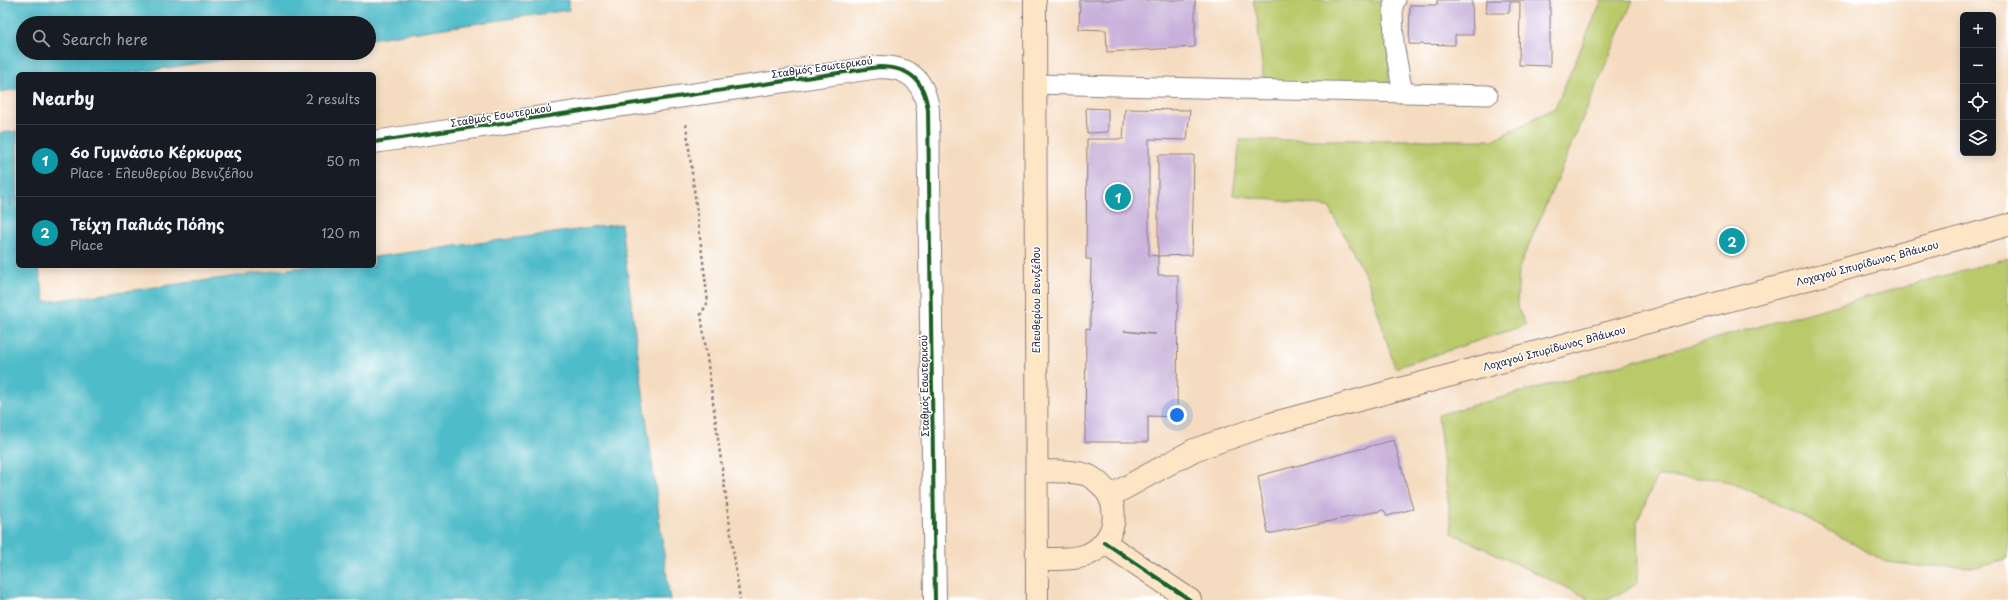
<!DOCTYPE html>
<html lang="en">
<head>
<meta charset="utf-8">
<style>
	body { margin:0; font-family:"Playpen Sans",sans-serif; background:#242831; color:#f1f3f6 }
	.controls { position:absolute; right:12px; top:12px; display:grid; overflow:hidden; border-radius:6px; box-shadow:0 2px 10px #0003 }
	.controls button { width:36px; height:36px; display:grid; place-items:center; padding:0; border:0; border-bottom:1px solid #363941; background:#171b24; color:#f1f3f6; font:20px sans-serif }
	.you { position:absolute; left:1177px; top:415px; width:14px; height:14px; margin:-10px; border:3px solid #fff; border-radius:50%; background:#1a73e8; box-shadow:0 0 0 6px #1a73e833 }
	.badge { display:grid; place-items:center; width:26px; height:26px; border-radius:50%; background:#d93025; color:#fff; font-size:13px; font-weight:700 }
	.pin { position:absolute; translate:-50% -50%; border:2px solid #fff; box-shadow:0 1px 4px #0006 }
	.list { margin:0; padding:0; list-style:none }
	h2 { display:flex; justify-content:space-between; align-items:center; height:52px; margin:0; padding:0 16px; font-size:17px }
	h2 small { font-size:13px; font-weight:400; color:#9ea1a6 }
	.list li { display:grid; grid-template-columns:26px 1fr auto; gap:12px; align-items:center; box-sizing:border-box; height:72px; padding:0 16px; border-top:1px solid #363941 }
	.list b { display:block; font-size:15px; white-space:nowrap }
	.list p { margin:0; font-size:13px; white-space:nowrap; color:#9ea1a6 }
	.list em { font-size:13px; font-style:normal; color:#9ea1a6 }
	.icon { flex:none; width:22px; height:22px; fill:none; stroke:currentColor; stroke-width:2; stroke-linecap:round; stroke-linejoin:round }
	.map { position:relative; flex:none; width:2008px; height:600px; overflow:hidden }
	.search { position:absolute; background:#171b24; box-shadow:0 2px 10px #0003; left:16px; top:16px; width:360px; height:44px; display:flex; align-items:center; gap:10px; box-sizing:border-box; padding:0 14px; border-radius:22px; color:#9ea1a6; font-size:15px }
	.panel { position:absolute; background:#171b24; box-shadow:0 2px 10px #0003; left:16px; top:72px; width:360px; height:196px; border-radius:6px }
	.map>svg:first-child { display:block }
	.green { fill:#bac96b; stroke:#6e7653 }
	.water { fill:#4fbcc9; stroke:#386f82 }
	.lines { fill:none; stroke-linecap:round; stroke-linejoin:round }
	.ferry { stroke:#346074; stroke-width:1; stroke-dasharray:5 4; stroke-linecap:butt }
	.building { fill:#c8b0da; fill-rule:evenodd }
	.lane-casing { stroke:#8c7e7d; stroke-width:21 }
	.street-casing { stroke:#8c7e7d; stroke-width:24 }
	.secondary-casing { stroke:#8c7e7d; stroke-width:24 }
	.path { stroke:#8c7e7d; stroke-width:2.5; stroke-dasharray:3 3; stroke-linecap:butt }
	.lane { stroke:#fff; stroke-width:19 }
	.street { stroke:#fff; stroke-width:22 }
	.secondary { stroke:#fde5c5; stroke-width:22 }
	.cycleway-casing { stroke:#fff; stroke-width:6 }
	.cycleway { stroke:#1b5e20; stroke-width:4 }
	.labels { text-anchor:middle; stroke-width:3; stroke-linejoin:round; paint-order:stroke }
	.street-label { font-size:10px; fill:#22223b; stroke:#fff }
</style>
</head>
<body>
<div class="map">
<svg width="2008" height="600" viewBox="0 0 2008 600">
	<rect width="100%" height="100%" fill="#fff"/>
	<filter id="ink" filterUnits="userSpaceOnUse"><feTurbulence type="fractalNoise" baseFrequency=".025" numOctaves="2"/><feDisplacementMap in="SourceGraphic" scale="8" xChannelSelector="R" yChannelSelector="G"/><feConvolveMatrix kernelMatrix="1 2 1 2 8 2 1 2 1" color-interpolation-filters="sRGB"/></filter>
	<filter id="wash" filterUnits="userSpaceOnUse"><feTurbulence type="fractalNoise" baseFrequency=".012" numOctaves="4" result="noise"/><feDisplacementMap in="SourceGraphic" scale="16" xChannelSelector="R" yChannelSelector="G"/><feGaussianBlur stdDeviation="0.9" result="paint"/><feColorMatrix in="noise" values="0 0 0 0 0 0 0 0 0 0 0 0 0 0 0 0 0 1.4 0 .05"/><feComposite in="paint" operator="in"/></filter>
	<g filter="url(#wash)">
		<rect width="100%" height="100%" fill="#f5dbbf"/>
		<g class="green">
			<polygon points="1253,0 1389,0 1389,84 1264,84 1257,17"/>
			<polygon points="1602,0 1633,0 1519,268 1517,307 1526,325 1395,368 1368,280 1329,207 1233,195 1240,140 1493,140 1555,108"/>
			<polygon points="2008,258 2008,558 1980,567 1919,566 1886,562 1816,523 1742,487 1717,479 1657,476 1637,522 1638,583 1608,600 1586,600 1586,597 1452,533 1438,415"/>
		</g>
		<g class="water">
			<polygon points="0,0 569,0 569,10 369,39 369,23 23,23 23,53 270,53 125,74 18,74 18,89 0,92"/>
			<polygon points="17,131 18,266 38,266 45,302 311,266 374,266 374,257 621,224 670,600 0,600 0,133"/>
		</g>
		<g class="lines">
			<g class="ferry">
				<polyline points="0,200 18,196"/>
				<polyline points="0,205 18,198"/>
				<polyline points="0,209 18,200"/>
				<polyline points="0,212 18,202"/>
			</g>
		</g>
		<g id="blocks">
			<g class="building">
				<polygon points="1080,0 1195,0 1195,47 1107,52 1106,30 1079,29"/>
				<polygon points="1437,0 1472,0 1473,35 1455,35 1455,45 1409,44 1410,5 1437,5"/>
				<polygon points="1487,0 1550,0 1550,66 1519,65 1520,2 1510,2 1509,13 1486,13"/>
				<polygon points="1086,108 1108,109 1108,132 1087,133"/>
				<path d="M 1125,109 L 1190,110 L 1187,140 L 1149,139 L 1149,255 L 1158,256 L 1158,155 L 1194,155 L 1192,255 L 1158,256 L 1158,275 L 1178,275 L 1177,417 L 1148,416 L 1148,442 L 1085,442 L 1086,328 L 1090,329 L 1091,259 L 1086,259 L 1087,139 L 1123,139 ZM 1124,331 L 1156,334 L 1148,334 Z"/>
				<polygon points="1394,440 1413,509 1387,516 1384,510 1268,534 1258,476"/>
			</g>
		</g>
	</g>
	<g filter="url(#ink)">
		<use href="#blocks" fill-opacity="0" stroke="#8c7e7d" stroke-width="1"/>
		<g class="lines">
			<g class="lane-casing">
				<g id="lane">
					<polyline points="1396,0 1393,5 1394,44 1403,93"/>
					<polyline points="1035,84 1488,95"/>
				</g>
			</g>
			<g class="street-casing">
				<path id="street" d="M 374,142 L 879,67 C 910,67 924,80 928,110 L 935,600"/>
			</g>
			<g class="secondary-casing">
				<g id="secondary">
					<polyline points="1035,0 1037,600"/>
					<polyline points="1110,496 1194,450 1270,424 2008,225"/>
					<polyline points="1104,542 1190,600"/>
					<path d="M 1037,559 C 1049,559 1078,560 1089,554 C 1122,537 1122,494 1089,476 C 1077,470 1051,472 1037,471"/>
				</g>
			</g>
			<polyline class="path" points="686,124 708,302 701,314 740,600"/>
			<use href="#lane" class="lane"/>
			<use href="#street" class="street"/>
			<use href="#secondary" class="secondary"/>
			<g class="cycleway-casing">
				<g id="cycleway">
					<path d="M 374,142 L 879,67 C 910,67 924,80 928,110 L 935,600"/>
					<polyline points="1104,542 1190,600"/>
				</g>
			</g>
			<use href="#cycleway" class="cycleway"/>
		</g>
	</g>
	<g class="labels">
		<g class="street-label">
			<text transform="translate(822 67) rotate(-8)" y="4">Σταθμός Εσωτερικού</text>
			<text transform="translate(501 115) rotate(-9)" y="4">Σταθμός Εσωτερικού</text>
			<text transform="translate(1867 263) rotate(-15)" y="4">Λοχαγού Σπυρίδωνος Βλάικου</text>
			<text transform="translate(1036 300) rotate(-90)" y="4">Ελευθερίου Βενιζέλου</text>
			<text transform="translate(1554 348) rotate(-15)" y="4">Λοχαγού Σπυρίδωνος Βλάικου</text>
			<text transform="translate(924 386) rotate(-91)" y="4">Σταθμός Εσωτερικού</text>
		</g>
	</g>
</svg>
<div class="controls">
<button>+</button>
<button>−</button>
<button><svg class="icon" aria-label="locate" viewBox="0 0 24 24"><circle cx="12" cy="12" r="6"/><path d="M12 2v4M12 18v4M2 12h4M18 12h4"/></svg></button>
<button><svg class="icon" aria-label="layers" viewBox="0 0 24 24"><path d="M12 4l9 5-9 5-9-5zM3 14l9 5 9-5"/></svg></button>
</div>
<div class="you"></div>
<div class="pin badge" style="left:1118px;top:197px;background:#0f9aa8">1</div>
<div class="pin badge" style="left:1732px;top:241px;background:#0f9aa8">2</div>
<div class="search"><svg class="icon" aria-label="search" viewBox="0 0 24 24"><circle cx="10" cy="10" r="6"/><path d="M15 15l6 6"/></svg>Search here</div>
<section class="panel">
<h2>Nearby<small>2 results</small></h2>
<ul class="list">
<li><span class="badge" style="background:#0f9aa8">1</span><div><b>6ο Γυμνάσιο Κέρκυρας</b><p>Place · Ελευθερίου Βενιζέλου</p></div><em>50 m</em></li>
<li><span class="badge" style="background:#0f9aa8">2</span><div><b>Τείχη Παλιάς Πόλης</b><p>Place</p></div><em>120 m</em></li>
</ul>
</section>
</div>
</body>
</html>
